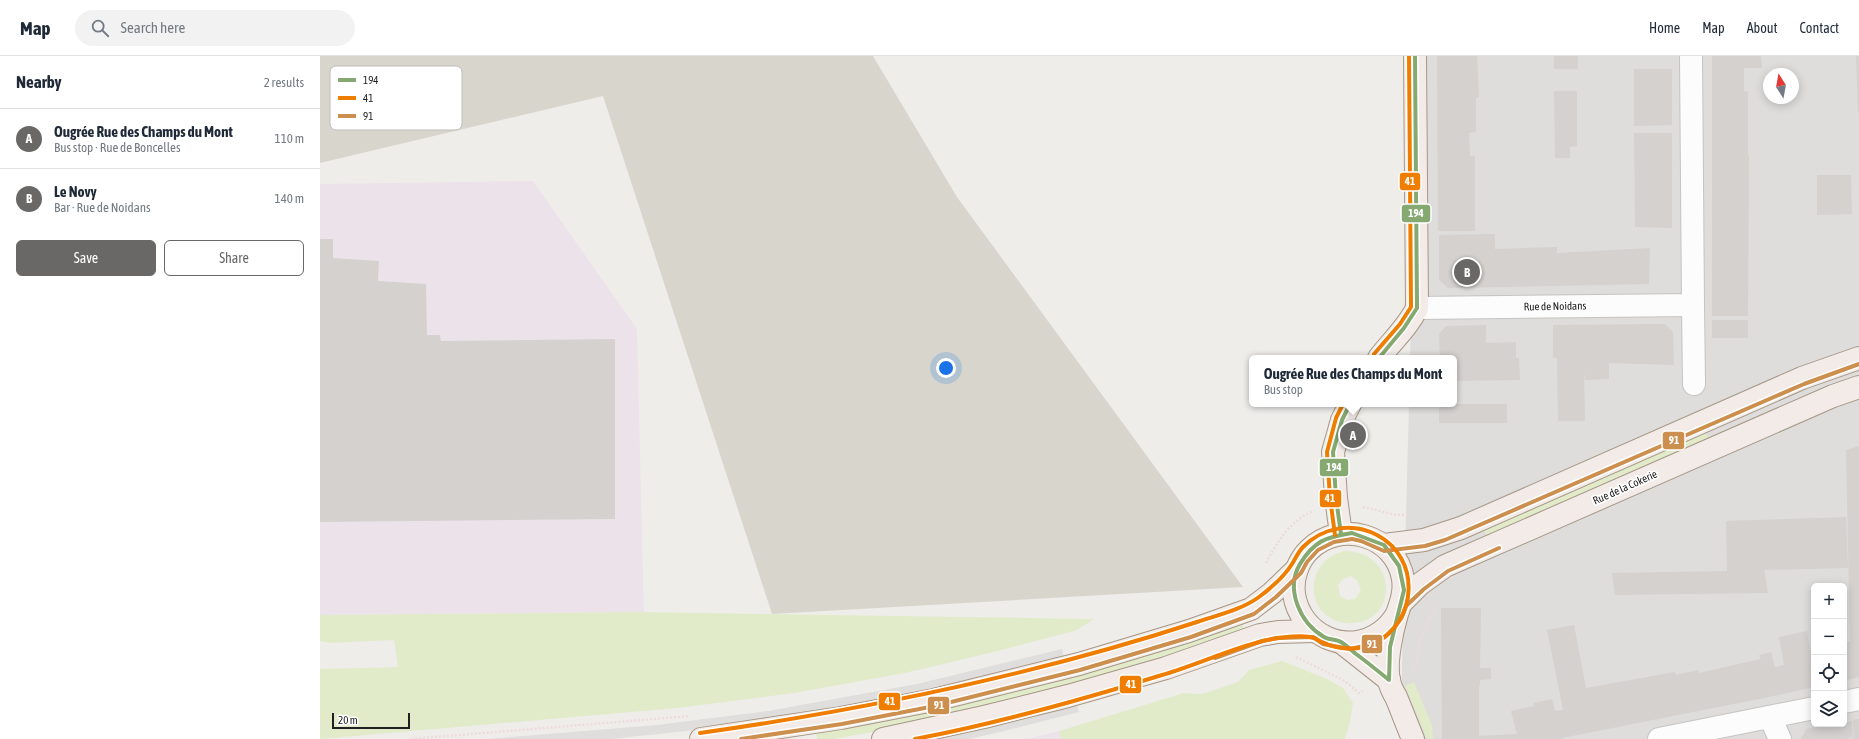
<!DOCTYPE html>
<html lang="en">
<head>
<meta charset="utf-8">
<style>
	body { margin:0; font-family:"Asap Condensed",sans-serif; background:#f2f2f3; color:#1f2937 }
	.controls { position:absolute; right:12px; bottom:12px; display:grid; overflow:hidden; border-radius:6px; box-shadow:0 2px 10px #0003 }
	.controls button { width:36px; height:36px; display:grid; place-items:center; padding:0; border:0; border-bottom:1px solid #e0e1e3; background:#fff; color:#1f2937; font:20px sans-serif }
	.compass { position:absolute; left:1443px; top:12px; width:36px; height:36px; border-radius:50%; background:#fff; box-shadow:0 2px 10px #0003; rotate:349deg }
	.scale { position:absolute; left:12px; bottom:10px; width:78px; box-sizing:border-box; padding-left:4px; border:2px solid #212121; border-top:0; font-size:11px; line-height:14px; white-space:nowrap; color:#212121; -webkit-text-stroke:3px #fff; paint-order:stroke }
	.you { position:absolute; left:626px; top:312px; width:14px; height:14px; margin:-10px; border:3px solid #fff; border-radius:50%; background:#1a73e8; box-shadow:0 0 0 6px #1a73e833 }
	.badge { display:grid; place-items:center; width:26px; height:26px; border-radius:50%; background:#696867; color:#fff; font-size:13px; font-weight:700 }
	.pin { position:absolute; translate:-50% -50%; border:2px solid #fff; box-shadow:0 1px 4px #0006 }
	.popup { position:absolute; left:929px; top:299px; width:208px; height:52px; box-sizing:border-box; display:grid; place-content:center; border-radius:6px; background:#fff; filter:drop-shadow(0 1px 3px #0005); font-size:13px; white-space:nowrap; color:#747a83 }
	.popup b { font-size:15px; color:#1f2937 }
	.popup::after { content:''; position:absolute; left:50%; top:100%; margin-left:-8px; border:8px solid transparent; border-top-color:#fff }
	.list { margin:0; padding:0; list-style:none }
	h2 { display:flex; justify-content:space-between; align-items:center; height:52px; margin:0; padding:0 16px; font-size:17px }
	h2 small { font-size:13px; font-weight:400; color:#747a83 }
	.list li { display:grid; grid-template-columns:26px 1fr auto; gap:12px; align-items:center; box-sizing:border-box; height:60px; padding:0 16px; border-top:1px solid #e0e1e3 }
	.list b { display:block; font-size:15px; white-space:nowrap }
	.list p { margin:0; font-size:13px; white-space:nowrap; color:#747a83 }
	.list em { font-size:13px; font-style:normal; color:#747a83 }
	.actions { display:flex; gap:8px; padding:12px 16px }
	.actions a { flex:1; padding:9px 0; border:1px solid #696867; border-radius:6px; text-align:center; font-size:14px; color:#696867 }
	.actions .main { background:#696867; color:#fff }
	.icon { flex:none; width:22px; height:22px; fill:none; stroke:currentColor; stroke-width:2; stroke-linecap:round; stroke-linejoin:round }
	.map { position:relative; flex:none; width:1539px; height:683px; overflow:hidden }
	header { display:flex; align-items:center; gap:24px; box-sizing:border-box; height:56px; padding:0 20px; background:#fff; border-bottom:1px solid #e0e1e3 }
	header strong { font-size:19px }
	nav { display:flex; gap:22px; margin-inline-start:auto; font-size:14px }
	.search { width:280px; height:36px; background:#f2f2f3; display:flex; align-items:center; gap:10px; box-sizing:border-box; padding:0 14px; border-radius:22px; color:#747a83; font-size:15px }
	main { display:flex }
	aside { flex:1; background:#fff }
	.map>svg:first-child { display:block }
	.residential { fill:#dedddc; fill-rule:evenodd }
	.industrial { fill:#ece3ea }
	.construction { fill:#d8d6cc }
	.grass { fill:#e1ebca; fill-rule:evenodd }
	.parking { fill:#dfdedd }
	.building { fill:#d4d1cf }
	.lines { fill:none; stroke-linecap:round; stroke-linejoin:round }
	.minor-casing { stroke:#c5c4c2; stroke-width:24 }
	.major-casing { stroke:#a69786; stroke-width:24 }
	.path { stroke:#ecdbdc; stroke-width:2.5; stroke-dasharray:2 2; stroke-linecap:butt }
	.minor { stroke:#fdfcfc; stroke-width:22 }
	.major { stroke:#f2ebe7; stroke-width:22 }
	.bus-1-casing { stroke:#fff; stroke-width:7 }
	.bus-2-casing { stroke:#fff; stroke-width:7 }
	.bus-3-casing { stroke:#fff; stroke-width:7 }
	.bus-1 { stroke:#85a970; stroke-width:4 }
	.bus-2 { stroke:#cc8f4e; stroke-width:4 }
	.bus-3 { stroke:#ef7d00; stroke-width:4 }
	.labels { text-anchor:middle; stroke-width:3.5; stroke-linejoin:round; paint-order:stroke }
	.street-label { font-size:11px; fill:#212121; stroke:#fff }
	.key { fill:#fff; stroke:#bcbcbc; stroke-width:1 }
	.key-label { font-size:11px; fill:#212121 }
	.line-badge { stroke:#fff; stroke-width:1.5 }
	.badge-label { font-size:11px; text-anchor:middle; font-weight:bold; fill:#fff }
</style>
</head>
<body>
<header>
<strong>Map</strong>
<div class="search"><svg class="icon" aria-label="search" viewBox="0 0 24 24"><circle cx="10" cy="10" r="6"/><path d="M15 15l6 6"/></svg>Search here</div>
<nav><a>Home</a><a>Map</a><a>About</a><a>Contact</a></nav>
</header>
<main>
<aside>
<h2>Nearby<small>2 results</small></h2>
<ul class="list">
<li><span class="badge">A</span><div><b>Ougrée Rue des Champs du Mont</b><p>Bus stop · Rue de Boncelles</p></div><em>110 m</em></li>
<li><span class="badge">B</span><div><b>Le Novy</b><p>Bar · Rue de Noidans</p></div><em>140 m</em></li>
</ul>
<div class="actions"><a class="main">Save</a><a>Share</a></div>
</aside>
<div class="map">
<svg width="1539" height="683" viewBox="0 0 1539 683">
	<rect width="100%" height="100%" fill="#efedea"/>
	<path class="residential" d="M 1098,0 L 1539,0 L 1539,683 L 1080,683 L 1089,348 L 1134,348 L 1134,302 L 1090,302 ZM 1449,18 L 1473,18 L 1473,42 L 1449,42 ZM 1494,530 L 1524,530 L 1524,668 L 1494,668 Z"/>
	<g class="industrial">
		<polygon points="213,125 317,273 324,556 0,559 0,128"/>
		<polygon points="739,675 741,683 706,683"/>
	</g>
	<polygon class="construction" points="0,0 553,0 637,141 923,531 452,558 283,40 0,107"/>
	<g class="grass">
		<polygon points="1385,375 1389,384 1167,481 1163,472"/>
		<path d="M 1025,495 C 1079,496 1078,565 1033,567 C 1022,568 1013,565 1005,558 C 990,545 990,520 1004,506 C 1010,500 1017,497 1025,495 ZM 1031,520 L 1037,524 L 1041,534 L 1035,543 L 1027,544 L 1020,540 L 1018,529 L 1023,523 Z"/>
		<polygon points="317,556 774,563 757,574 674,596 585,617 474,637 358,652 0,683 0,613 78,611 74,584 10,587 0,585 0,559"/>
		<polygon points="921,565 925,576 778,623 580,671 514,683 497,683 495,674"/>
		<polygon points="962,605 1007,623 1023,632 1033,647 1030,666 1025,683 741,683 739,675 864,637 882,638 918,626 929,614"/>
		<polygon points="1094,626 1112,669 1113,683 1107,683 1085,630"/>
	</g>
	<g class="parking">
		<polygon points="742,593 744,603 567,644 376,674 291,683 166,683 337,669 448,655 597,628"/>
		<polygon points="756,646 759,656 676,677 648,683 603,683"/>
	</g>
	<g class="building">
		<polygon points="1117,0 1157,0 1159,41 1156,42 1156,76 1149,77 1150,100 1155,100 1155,175 1118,175"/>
		<rect x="1234" y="0" width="24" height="13"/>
		<polygon points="1392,0 1441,0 1442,12 1424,12 1424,35 1428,36 1428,99 1429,99 1428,260 1392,260"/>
		<polygon points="1536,0 1539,0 1539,57 1538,57"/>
		<polygon points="1314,13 1352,13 1352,69 1314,70"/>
		<polygon points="1234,35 1257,35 1257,90 1250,91 1250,102 1235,102"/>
		<polygon points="1314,77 1352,77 1352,172 1315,171"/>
		<polygon points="1497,119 1531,119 1532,158 1497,159"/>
		<polygon points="1175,178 1175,193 1237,191 1237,197 1330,192 1329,228 1128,232 1119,224 1119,179"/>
		<polygon points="0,183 13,183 13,202 59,205 58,225 106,228 107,279 120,279 121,285 295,283 295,463 0,466"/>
		<rect x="1392" y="264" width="36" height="18"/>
		<polygon points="1345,268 1353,276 1354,309 1289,307 1289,323 1265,324 1264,315 1265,365 1238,365 1237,308 1237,302 1233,302 1233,269"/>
		<polygon points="1166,269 1166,287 1196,286 1196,302 1199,302 1200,324 1134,325 1134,302 1120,302 1119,278 1126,270"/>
		<rect x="1119" y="348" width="68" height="19"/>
		<polygon points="1539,390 1539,621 1524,625 1524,587 1530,585 1526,394"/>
		<polygon points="1526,461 1528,512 1444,514 1448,537 1295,539 1292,517 1407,515 1406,465"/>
		<polygon points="1123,552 1161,552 1160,612 1171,612 1171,623 1160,624 1160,629 1159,630 1159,680 1197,678 1191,655 1214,650 1214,647 1232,643 1235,655 1243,654 1227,574 1254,569 1266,632 1355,616 1356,619 1378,614 1379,617 1441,603 1439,599 1451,596 1455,611 1464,609 1459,581 1487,575 1490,594 1494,593 1494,631 1449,641 1237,683 1122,683 1121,553"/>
		<polygon points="1539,663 1539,683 1534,683 1533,664"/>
		<polygon points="1532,665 1533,681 1526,683 1481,683 1486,673 1513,668 1524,668 1524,666"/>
	</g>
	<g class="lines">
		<g class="minor-casing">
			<g id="minor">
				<polyline points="1373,249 1374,328"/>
				<polyline points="1097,252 1373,249 1371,0"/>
				<polyline points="1524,646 1539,643"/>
				<polyline points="1450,661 1460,683"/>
				<polyline points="1339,683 1494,652"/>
			</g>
		</g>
		<g class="major-casing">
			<g id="major">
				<path d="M 1059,302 C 1072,285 1088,271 1097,252 L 1095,0"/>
				<polyline points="1021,478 1016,442 1013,396 1022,364 1030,348"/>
				<polyline points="1064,489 1104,484 1141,472 1482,322 1539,302"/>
				<polyline points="1081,547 1100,528 1125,510 1513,340 1539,331"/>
				<path d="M 1077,558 C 1073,565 1068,571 1061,576 C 1027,601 980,579 974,538 C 972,522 978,505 989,494 C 1020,463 1076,479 1083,523 C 1085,536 1081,546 1077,558 C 1072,575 1065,607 1069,624 C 1070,630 1073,636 1076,641 C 1082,655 1087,669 1093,683"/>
				<polyline points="1021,586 1069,624"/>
				<polyline points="381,683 521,662 614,644 759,608 869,575 931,553 952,537 977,513"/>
				<polyline points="563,683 664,661 748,640 846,612 940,579 958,576 995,575"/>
			</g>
		</g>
		<g class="path">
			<path d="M 1043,451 C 1059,454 1071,460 1088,459"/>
			<path d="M 946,507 C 958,485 970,464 994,455"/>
			<polyline points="976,601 1025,625 1039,637 1043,635"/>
			<polyline points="1093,613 1096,612 1099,586 1116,548"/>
			<polyline points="91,683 370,660"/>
		</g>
		<use href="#minor" class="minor"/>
		<use href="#major" class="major"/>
		<g class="bus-1-casing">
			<g id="bus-1">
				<polyline points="1059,302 1084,272 1097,252 1095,0"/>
				<path d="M 1032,477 L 1064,489 L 1079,510 L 1084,534 L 1070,591 L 1069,624 C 1058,615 1047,606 1036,598 C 1031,594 1026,589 1021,586 C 1016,583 1009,584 1004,581 C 980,567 965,533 980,508 C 994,485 1006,481 1032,477 Z"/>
				<polyline points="1021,478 1016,442 1013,396 1022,364 1030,348"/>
			</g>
		</g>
		<g class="bus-2-casing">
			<g id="bus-2">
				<polyline points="895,602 942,585 959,582 993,581 1003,588 1030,593 1052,588 1065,581 1074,572 1082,561 1086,550 1104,533 1128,515 1179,492"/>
				<polyline points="421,683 522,668 615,650 760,614 871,581 934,558 956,541 981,517 987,506 998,494 1014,486 1032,483 1041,485 1064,495 1105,490 1125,484 1484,328 1539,308"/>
			</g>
		</g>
		<g class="bus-3-casing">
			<g id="bus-3">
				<polyline points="1054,298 1080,268 1091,251 1089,0"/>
				<polyline points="1015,479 1010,442 1007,396 1016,362 1023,348"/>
				<path d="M 380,677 C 549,653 715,619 877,566 C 898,559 921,554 939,541 C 951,532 964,521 972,508 C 976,502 978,496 983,491 C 1003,471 1032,466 1057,479 C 1101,502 1098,565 1055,587 C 1039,595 1018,594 1002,586 C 995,583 999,583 990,581 C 980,579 967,581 957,582 C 918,589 880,608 842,619 C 761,644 679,667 595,683"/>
			</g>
		</g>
		<use href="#bus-1" class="bus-1"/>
		<use href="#bus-2" class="bus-2"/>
		<use href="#bus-3" class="bus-3"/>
	</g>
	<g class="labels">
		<g class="street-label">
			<text transform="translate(1235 250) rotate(-1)" y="4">Rue de Noidans</text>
			<text transform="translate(1305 431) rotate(-24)" y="4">Rue de la Cokerie</text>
		</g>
	</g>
	<rect x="10" y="10" width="132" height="64" rx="6" class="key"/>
	<rect x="18" y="22" width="18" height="4" fill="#85a970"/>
	<rect x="18" y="40" width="18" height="4" fill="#ef7d00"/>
	<rect x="18" y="58" width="18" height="4" fill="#cc8f4e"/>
	<g class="key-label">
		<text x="43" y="28">194</text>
		<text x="43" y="46">41</text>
		<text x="43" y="64">91</text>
	</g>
	<g class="line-badge">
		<rect x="1079" y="116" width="22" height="19" rx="4" fill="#ef7d00"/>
		<rect x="1081" y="148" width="30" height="19" rx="4" fill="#85a970"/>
		<rect x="1342" y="375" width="23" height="19" rx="4" fill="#cc8f4e"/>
		<rect x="999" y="402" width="30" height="19" rx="4" fill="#85a970"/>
		<rect x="999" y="433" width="23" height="19" rx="4" fill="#ef7d00"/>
		<rect x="1041" y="578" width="22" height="20" rx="4" fill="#cc8f4e"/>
		<rect x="799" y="619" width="23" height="19" rx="4" fill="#ef7d00"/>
		<rect x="558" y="636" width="23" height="19" rx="4" fill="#ef7d00"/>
		<rect x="607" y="640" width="23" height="19" rx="4" fill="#cc8f4e"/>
	</g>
	<g class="badge-label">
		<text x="1090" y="129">41</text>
		<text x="1096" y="161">194</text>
		<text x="1354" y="388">91</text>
		<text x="1014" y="415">194</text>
		<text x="1010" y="446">41</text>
		<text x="1052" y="592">91</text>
		<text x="811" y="632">41</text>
		<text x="570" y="649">41</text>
		<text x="619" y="653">91</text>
	</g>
</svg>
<div class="controls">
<button>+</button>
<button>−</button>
<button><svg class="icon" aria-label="locate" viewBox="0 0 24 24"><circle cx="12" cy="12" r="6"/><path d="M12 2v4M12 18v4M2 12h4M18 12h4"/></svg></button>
<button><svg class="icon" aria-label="layers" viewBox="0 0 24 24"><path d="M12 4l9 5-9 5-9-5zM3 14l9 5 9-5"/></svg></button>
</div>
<svg class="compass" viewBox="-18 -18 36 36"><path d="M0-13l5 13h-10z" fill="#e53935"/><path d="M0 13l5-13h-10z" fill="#747a83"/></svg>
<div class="scale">20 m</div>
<div class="you"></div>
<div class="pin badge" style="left:1033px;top:379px">A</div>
<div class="popup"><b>Ougrée Rue des Champs du Mont</b>Bus stop</div>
<div class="pin badge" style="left:1147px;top:216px">B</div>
</div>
</main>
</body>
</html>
